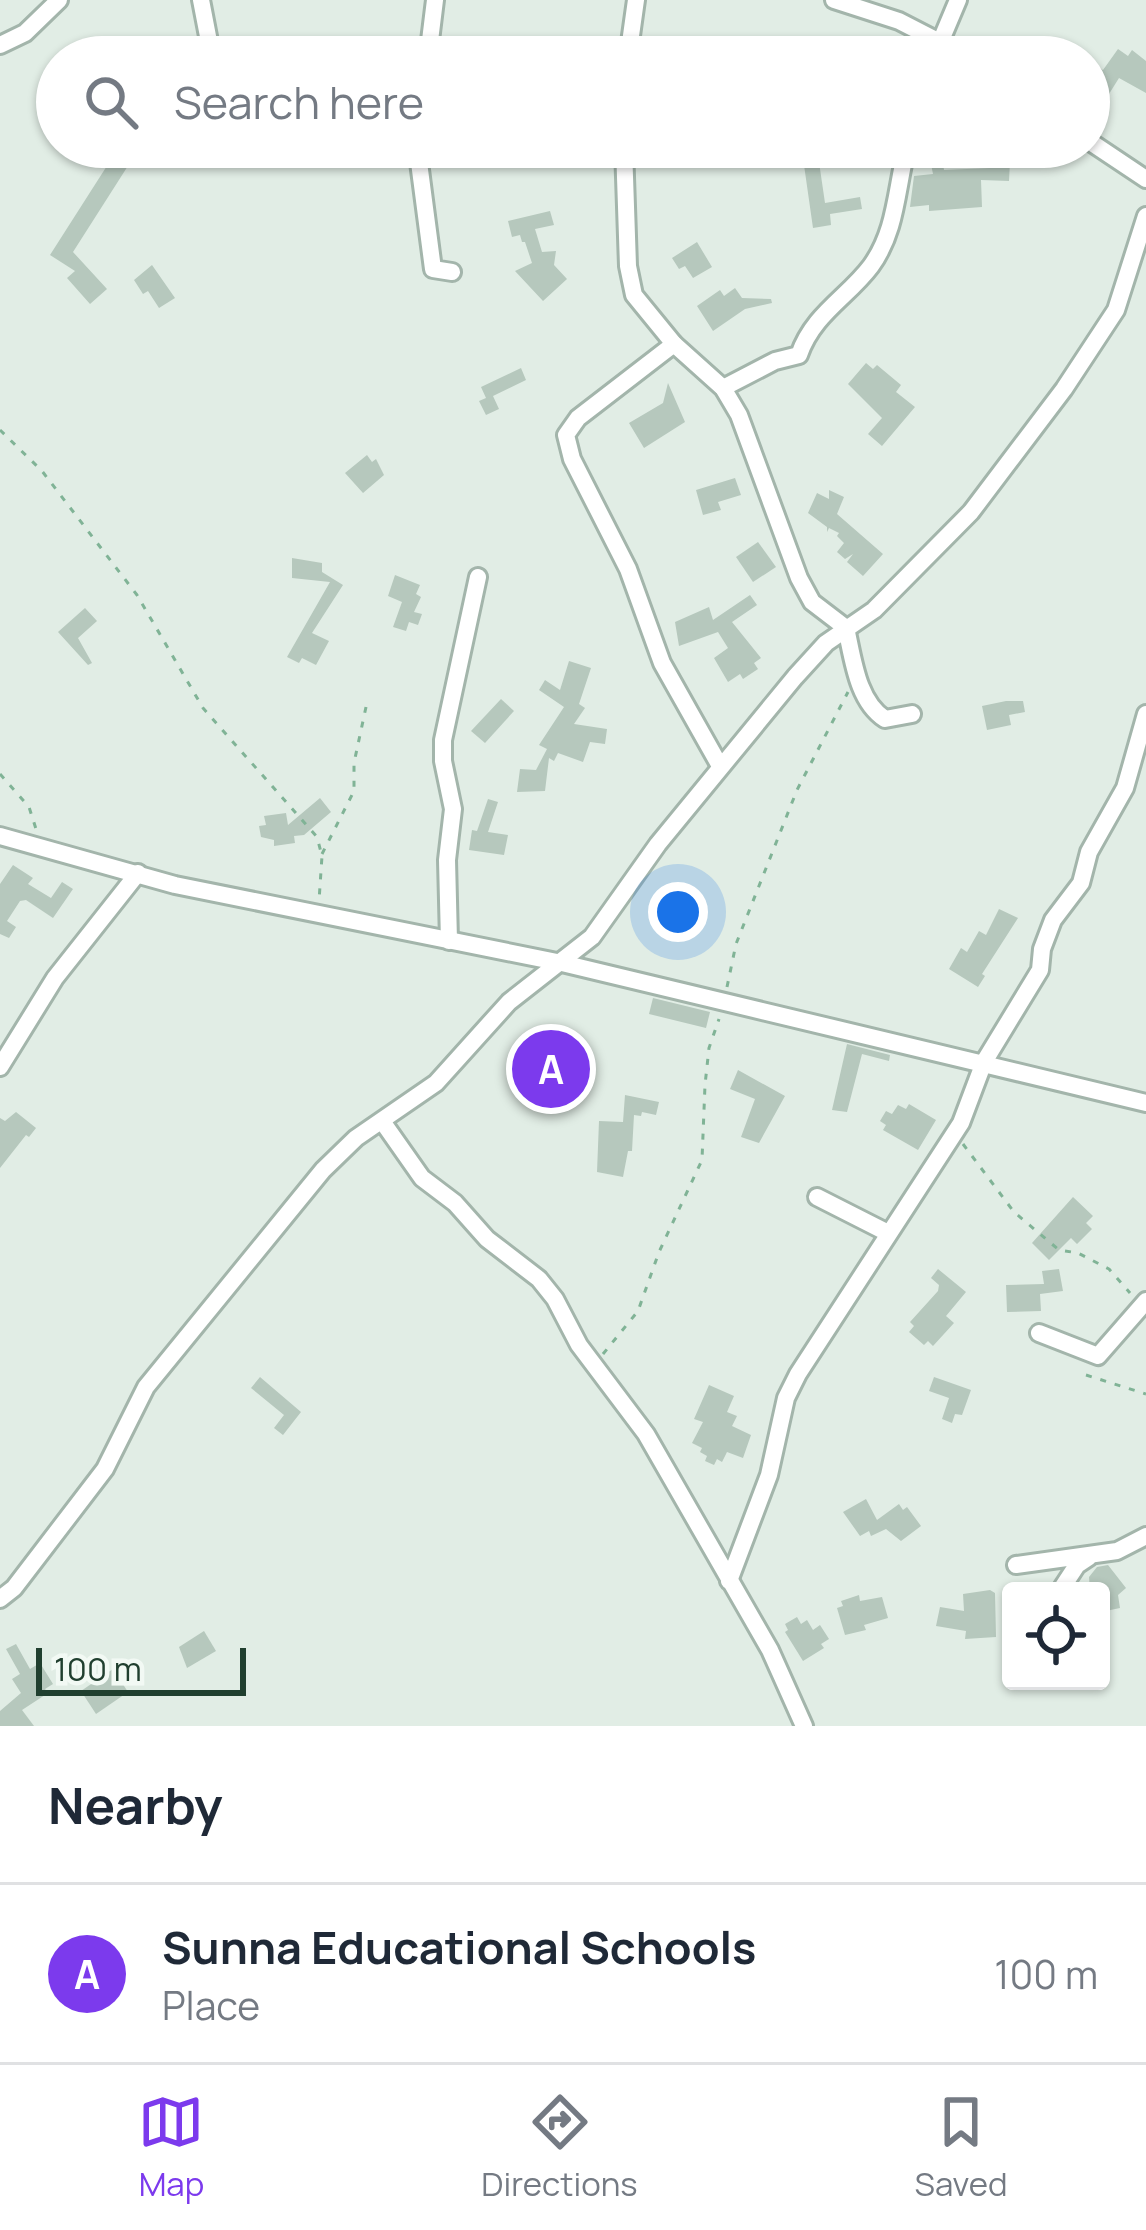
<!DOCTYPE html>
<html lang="en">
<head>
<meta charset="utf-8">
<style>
	body { margin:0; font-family:Manrope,sans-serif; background:#f2f2f3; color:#1f2937 }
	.controls { position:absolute; right:36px; bottom:36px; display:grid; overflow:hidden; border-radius:12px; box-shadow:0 3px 9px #0004 }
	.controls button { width:108px; height:108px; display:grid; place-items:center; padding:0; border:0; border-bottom:3px solid #e0e1e3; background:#fff; color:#1f2937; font:60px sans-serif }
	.scale { position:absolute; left:36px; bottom:30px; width:210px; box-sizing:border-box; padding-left:12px; border:6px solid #203f2f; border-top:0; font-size:33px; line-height:42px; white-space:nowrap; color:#203f2f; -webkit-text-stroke:9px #f2f9f4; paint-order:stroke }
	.you { position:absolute; left:678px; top:912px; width:42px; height:42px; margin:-30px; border:9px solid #fff; border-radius:50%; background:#1a73e8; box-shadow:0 0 0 18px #1a73e833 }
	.badge { display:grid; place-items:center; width:78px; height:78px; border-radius:50%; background:#7c3aed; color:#fff; font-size:39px; font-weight:700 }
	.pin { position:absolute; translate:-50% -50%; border:6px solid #fff; box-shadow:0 3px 12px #0006 }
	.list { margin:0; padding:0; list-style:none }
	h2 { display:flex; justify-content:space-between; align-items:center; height:156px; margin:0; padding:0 48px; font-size:51px }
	h2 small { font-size:39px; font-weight:400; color:#747a83 }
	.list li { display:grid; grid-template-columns:78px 1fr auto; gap:36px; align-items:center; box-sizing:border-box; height:180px; padding:0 48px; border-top:3px solid #e0e1e3 }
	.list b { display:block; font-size:45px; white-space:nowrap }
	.list p { margin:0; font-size:39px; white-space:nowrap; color:#747a83 }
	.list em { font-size:39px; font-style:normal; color:#747a83 }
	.icon { flex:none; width:66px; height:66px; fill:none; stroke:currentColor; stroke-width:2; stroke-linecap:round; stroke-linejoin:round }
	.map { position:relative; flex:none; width:1146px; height:1726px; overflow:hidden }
	.search { position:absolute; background:#fff; box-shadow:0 3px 9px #0004; left:36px; right:36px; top:36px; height:132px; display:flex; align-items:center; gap:30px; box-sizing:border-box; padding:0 42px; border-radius:66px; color:#747a83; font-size:45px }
	.sheet { height:336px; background:#fff }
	nav { display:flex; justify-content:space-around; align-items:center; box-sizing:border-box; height:168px; border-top:3px solid #e0e1e3; background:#fff; font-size:33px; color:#747a83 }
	nav a { display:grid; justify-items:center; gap:6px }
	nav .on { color:#7c3aed }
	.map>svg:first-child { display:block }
	.building { fill:#b6c8bd }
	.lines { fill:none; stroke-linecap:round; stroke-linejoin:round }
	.minor-casing { stroke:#a3b5ab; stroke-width:22 }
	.path { stroke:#80b396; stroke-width:3; stroke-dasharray:6 9; stroke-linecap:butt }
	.minor { stroke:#fff; stroke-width:16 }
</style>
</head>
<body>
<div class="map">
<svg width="1146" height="1726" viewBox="0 0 1146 1726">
	<rect width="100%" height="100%" fill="#e1ede5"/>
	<g class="building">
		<polygon points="1118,49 1128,56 1132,50 1146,61 1146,93 1119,78 1109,94 1105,92 1101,98 1089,90 1089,61 1103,70"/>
		<polygon points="119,147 140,147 73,252 107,289 90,304 67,278 75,271 50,255"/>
		<polygon points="991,147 1003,147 1002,161 1010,161 1009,181 981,180 982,207 929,211 929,205 910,207 914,176 933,174 930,159 942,157 944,170 989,168"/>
		<polygon points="819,162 825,203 860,197 862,209 830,214 831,225 813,228 804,165"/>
		<polygon points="550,211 554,225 535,229 542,252 556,251 554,265 567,279 543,301 515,271 532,263 525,242 522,242 520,235 512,237 508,221"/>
		<polygon points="697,242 712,267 693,278 685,266 679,269 672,258"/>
		<polygon points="152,265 175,298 159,308 148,291 143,294 134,280"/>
		<polygon points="735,288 742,298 771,299 772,303 745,309 713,331 697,306 720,290 724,296"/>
		<polygon points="866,363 873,369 877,365 901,385 896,392 915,407 882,446 868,434 882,418 848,384"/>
		<polygon points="521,368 526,380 493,396 499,409 486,415 479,401 486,398 481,387"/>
		<polygon points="668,383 685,422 644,448 629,423 663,403"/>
		<polygon points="367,455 372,462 376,459 384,475 363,493 345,473"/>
		<polygon points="735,478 741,495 718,502 721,510 703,515 696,490"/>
		<polygon points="829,490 844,497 837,514 883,554 863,576 847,562 853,554 845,559 837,552 844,543 837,536 839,533 829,528 827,532 827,527 808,513 817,493 829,499"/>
		<polygon points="758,542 776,567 753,582 736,557"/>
		<polygon points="292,558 322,563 322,572 343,585 312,633 329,641 316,665 302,658 299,663 287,657 330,582 292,578"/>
		<polygon points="395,575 420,585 416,594 421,597 414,612 422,614 418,625 409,622 406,631 393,627 402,602 388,596"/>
		<polygon points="750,595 757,605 732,622 761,658 754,663 758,669 743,679 740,674 728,682 714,658 728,648 718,632 679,646 675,622 709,607 713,620"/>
		<polygon points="85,608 97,621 78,638 92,663 88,665 58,632"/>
		<polygon points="569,661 591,668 579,704 585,708 574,724 607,729 605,744 590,742 583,762 558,753 554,761 549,758 545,791 517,792 520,769 536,770 547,749 539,745 564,707 539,690 545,680 560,690"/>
		<polygon points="501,699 514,711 485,743 471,731"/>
		<polygon points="1006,701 1023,701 1025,712 1009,715 1011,725 987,730 982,706"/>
		<polygon points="320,798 331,812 304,835 294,836 295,843 274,846 274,840 261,837 259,826 266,825 264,816 286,813 288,825"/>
		<polygon points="488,799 498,802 488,832 508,835 504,855 469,850 472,830 477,831"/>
		<polygon points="13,865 33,878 28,884 51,898 62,882 73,889 53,918 26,900 20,901 7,921 16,927 9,938 0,934 0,884"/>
		<polygon points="999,909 1018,918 982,974 985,976 978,987 949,969 961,948 967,952 979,931 986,935"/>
		<polygon points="653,998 710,1012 706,1028 649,1014"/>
		<polygon points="847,1044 890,1055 889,1061 862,1054 847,1112 832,1110"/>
		<polygon points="738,1070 785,1096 759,1143 741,1137 755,1099 730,1089"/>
		<polygon points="625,1095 659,1102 656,1115 642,1112 641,1116 634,1115 632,1151 628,1151 623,1177 597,1172 599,1121 623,1122"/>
		<polygon points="909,1104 936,1120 918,1150 883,1130 886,1125 880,1121 886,1111 892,1114 898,1105 906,1109"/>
		<polygon points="16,1112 36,1128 29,1137 26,1135 0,1168 0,1118 5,1121"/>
		<polygon points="1073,1197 1093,1216 1086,1223 1092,1229 1077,1244 1071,1238 1049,1260 1032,1243"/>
		<polygon points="938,1269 966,1292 946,1316 954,1323 933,1346 928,1341 924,1345 909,1332 914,1326 910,1322 938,1291 939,1285 931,1278"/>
		<polygon points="1059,1269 1063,1291 1040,1294 1041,1311 1007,1312 1006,1285 1044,1284 1042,1271"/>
		<polygon points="260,1377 301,1412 283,1435 274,1428 284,1415 251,1388"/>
		<polygon points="934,1377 971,1390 962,1415 955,1414 952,1423 942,1419 949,1398 929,1391"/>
		<polygon points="709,1385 734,1396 727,1412 737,1416 732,1426 751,1435 743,1458 727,1452 722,1462 717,1459 714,1465 705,1461 707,1456 700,1452 702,1448 692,1443 703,1422 694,1419"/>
		<polygon points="866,1499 877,1520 899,1504 903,1510 907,1507 921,1526 901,1541 886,1529 871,1536 869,1531 860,1536 843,1512"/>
		<polygon points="1108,1565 1126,1588 1118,1595 1120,1608 1101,1612 1101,1591 1090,1591 1089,1577 1097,1567"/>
		<polygon points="990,1590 995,1593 996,1637 965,1639 966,1631 936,1626 940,1607 964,1611 963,1594"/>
		<polygon points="859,1595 860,1601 882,1597 888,1618 864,1625 866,1630 845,1635 837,1608 843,1606 841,1601"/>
		<polygon points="797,1617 801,1624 807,1620 813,1630 820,1625 829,1639 821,1644 824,1648 803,1661 785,1632 788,1630 785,1624"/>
		<polygon points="204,1631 216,1651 187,1668 179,1647"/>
		<polygon points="16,1644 30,1669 40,1663 53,1684 45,1689 48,1693 22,1710 34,1726 0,1726 0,1711 21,1693 12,1679 20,1674 6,1649"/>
		<polygon points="113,1669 128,1692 96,1714 81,1691"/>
	</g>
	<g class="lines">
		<g class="minor-casing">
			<g id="minor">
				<polyline points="201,0 212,57"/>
				<polyline points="834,0 899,21 969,57"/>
				<polyline points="0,45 25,33 59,0"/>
				<polyline points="428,57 435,0"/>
				<polyline points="628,57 636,0"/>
				<polyline points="934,57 958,0"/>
				<polyline points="1089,141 1146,179"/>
				<polyline points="417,147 433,269 452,272"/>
				<path d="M 624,147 L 628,266 L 634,295 L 674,344 L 723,388 L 739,415 L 799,578 L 812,602 L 846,628 C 853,658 857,701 885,719 L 912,714"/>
				<polyline points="674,344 578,418 566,435 572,459 628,569 662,663 720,766"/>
				<path d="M 723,388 L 775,361 L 799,355 C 813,314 848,297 871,266 C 897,230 896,188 907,147"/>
				<polyline points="0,836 175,885 562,963 1146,1103"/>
				<polyline points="449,941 447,860 453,809 443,761 443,740 478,577"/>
				<polyline points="0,1067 55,978 138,873"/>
				<polyline points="382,1121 422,1178 455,1203 487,1239 539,1279 555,1299 579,1345 646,1434 770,1650 804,1726"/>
				<polyline points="817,1197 888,1233"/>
				<polyline points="1039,1333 1098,1356 1146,1301"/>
				<polyline points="1016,1565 1117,1551 1146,1536"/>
				<polyline points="729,1581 769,1475 786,1398 798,1374 961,1123 984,1062 1040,970 1042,949 1053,920 1081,883 1089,852 1125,788 1146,714"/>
				<polyline points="1060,1591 1077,1565 1089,1557"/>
				<polyline points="0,1599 14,1588 105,1469 146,1387 323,1170 356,1138 436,1083 509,1002 592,937 658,844 795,677 826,643 874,610 971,512 1064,389 1116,310 1146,216"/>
			</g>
		</g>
		<g class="path">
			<polyline points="0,430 42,471 137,595 203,708 317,837 322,856 319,901"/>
			<polyline points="0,774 29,807 36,829"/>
			<polyline points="322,854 354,791 354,763 366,707"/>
			<polyline points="727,987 736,944 797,790 848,692"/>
			<polyline points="963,1144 1014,1212 1059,1250 1078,1253 1109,1269 1130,1293"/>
			<polyline points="603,1354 638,1311 659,1252 702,1160 705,1085 709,1048 719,1019"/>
			<polyline points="1086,1375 1146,1394"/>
		</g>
		<use href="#minor" class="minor"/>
	</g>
</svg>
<div class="controls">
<button><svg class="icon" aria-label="locate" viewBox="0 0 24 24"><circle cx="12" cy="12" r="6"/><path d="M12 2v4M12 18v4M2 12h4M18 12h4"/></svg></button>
</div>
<div class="scale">100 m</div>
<div class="you"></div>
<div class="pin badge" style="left:551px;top:1069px">A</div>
<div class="search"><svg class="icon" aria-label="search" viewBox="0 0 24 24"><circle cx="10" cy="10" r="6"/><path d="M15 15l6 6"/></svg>Search here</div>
</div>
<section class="sheet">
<h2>Nearby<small></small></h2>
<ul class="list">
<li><span class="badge">A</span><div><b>Sunna Educational Schools</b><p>Place</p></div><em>100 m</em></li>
</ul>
</section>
<nav>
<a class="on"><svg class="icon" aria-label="map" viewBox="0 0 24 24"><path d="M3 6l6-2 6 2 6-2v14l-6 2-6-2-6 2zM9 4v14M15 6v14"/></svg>Map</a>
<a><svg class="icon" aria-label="directions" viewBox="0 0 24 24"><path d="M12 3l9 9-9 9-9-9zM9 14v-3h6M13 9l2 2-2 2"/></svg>Directions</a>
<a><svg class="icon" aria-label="saved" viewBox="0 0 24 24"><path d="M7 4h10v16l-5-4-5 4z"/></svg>Saved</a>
</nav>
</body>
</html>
